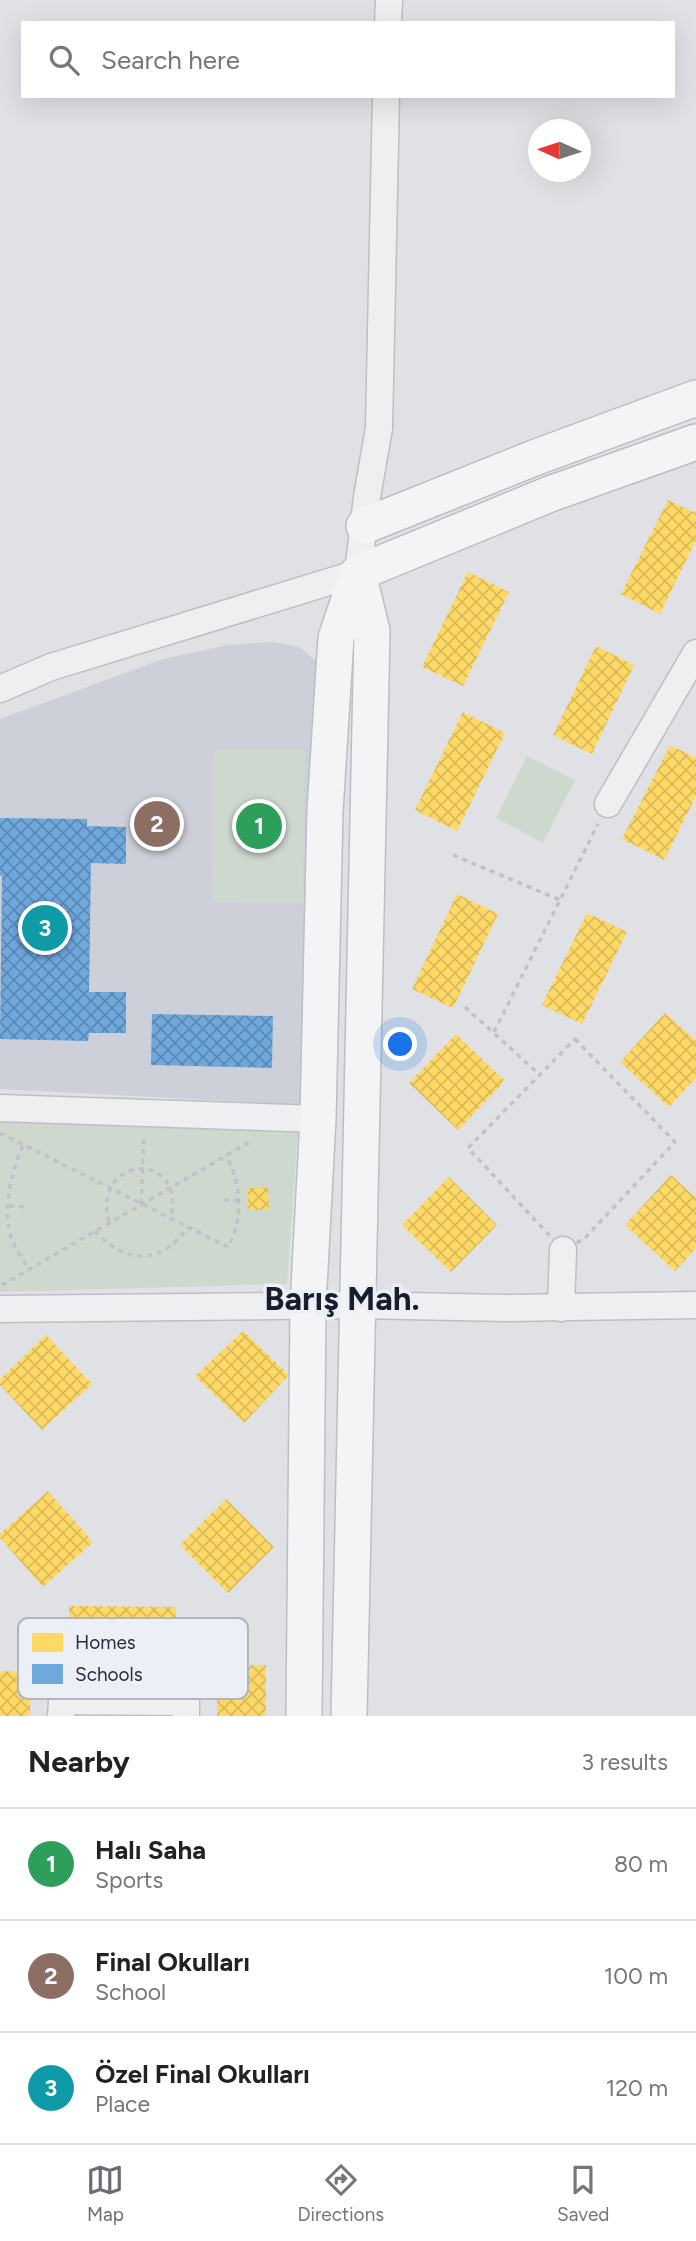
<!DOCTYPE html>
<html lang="en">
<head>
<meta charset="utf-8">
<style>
	body { margin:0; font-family:Figtree,sans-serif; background:#f6f6f6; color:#222 }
	.compass { position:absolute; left:528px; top:119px; width:63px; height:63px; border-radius:50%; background:#fff; box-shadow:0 7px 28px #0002; rotate:273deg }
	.you { position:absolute; left:401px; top:1045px; width:24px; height:24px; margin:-18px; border:5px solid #fff; border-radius:50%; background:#1a73e8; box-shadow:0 0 0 10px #1a73e833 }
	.badge { display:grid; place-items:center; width:46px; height:46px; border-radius:50%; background:#676c78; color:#fff; font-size:23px; font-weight:700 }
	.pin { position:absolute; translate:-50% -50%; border:4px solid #fff; box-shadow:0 2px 7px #0006 }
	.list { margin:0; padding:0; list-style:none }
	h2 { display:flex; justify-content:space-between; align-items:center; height:91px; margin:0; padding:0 28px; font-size:30px }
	h2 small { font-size:23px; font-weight:400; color:#767676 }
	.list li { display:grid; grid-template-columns:46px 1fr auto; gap:21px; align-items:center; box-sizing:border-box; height:112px; padding:0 28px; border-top:2px solid #e0e0e0 }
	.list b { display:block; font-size:26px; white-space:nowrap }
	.list p { margin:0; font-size:23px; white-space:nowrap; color:#767676 }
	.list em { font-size:23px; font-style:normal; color:#767676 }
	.icon { flex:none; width:38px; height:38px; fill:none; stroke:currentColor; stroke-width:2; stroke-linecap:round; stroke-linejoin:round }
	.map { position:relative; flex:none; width:696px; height:1716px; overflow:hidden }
	.search { position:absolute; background:#fff; box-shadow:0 7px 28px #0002; left:21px; right:21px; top:21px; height:77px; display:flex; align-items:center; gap:18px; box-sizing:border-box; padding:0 24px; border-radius:0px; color:#767676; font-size:26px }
	.sheet { height:427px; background:#fff }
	nav { display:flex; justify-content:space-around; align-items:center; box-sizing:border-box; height:98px; border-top:2px solid #e0e0e0; background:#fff; font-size:19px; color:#767676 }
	nav a { display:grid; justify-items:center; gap:4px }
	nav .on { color:#676c78 }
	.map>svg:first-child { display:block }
	.built { fill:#cdd0d8 }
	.park { fill:#ced8cf }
	.homes { fill:url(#homes-cross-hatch) }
	.schools { fill:url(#schools-cross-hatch) }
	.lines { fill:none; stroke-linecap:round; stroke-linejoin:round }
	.minor-casing { stroke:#bdbfc3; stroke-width:29 }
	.major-casing { stroke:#bbbec3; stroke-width:38 }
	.path { stroke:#c1c2c7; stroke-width:3.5; stroke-dasharray:5 5; stroke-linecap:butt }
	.minor { stroke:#eeeff1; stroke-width:26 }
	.major { stroke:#f3f4f5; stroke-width:35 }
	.labels { text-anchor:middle; stroke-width:7; stroke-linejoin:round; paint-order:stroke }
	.district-label { font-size:33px; font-weight:bold; fill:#181e2e; stroke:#eceff5 }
	.key { fill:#eceff5; stroke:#b1b5be; stroke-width:2 }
	.key-label { font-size:19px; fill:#262d3e }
</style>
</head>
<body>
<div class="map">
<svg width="696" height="1716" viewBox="0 0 696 1716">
	<defs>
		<pattern id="homes-cross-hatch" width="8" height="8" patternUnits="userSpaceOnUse" patternTransform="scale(1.75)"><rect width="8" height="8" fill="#ffd966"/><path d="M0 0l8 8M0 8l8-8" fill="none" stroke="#dabb5a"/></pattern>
		<pattern id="schools-cross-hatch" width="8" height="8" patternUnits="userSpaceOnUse" patternTransform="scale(1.75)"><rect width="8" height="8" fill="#6fa8dc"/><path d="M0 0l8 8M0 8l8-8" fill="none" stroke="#5b89b4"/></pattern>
	</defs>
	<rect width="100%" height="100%" fill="#dfe1e5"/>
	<polygon class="built" points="274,642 299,647 319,663 306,1105 0,1089 0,719 163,659 228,645"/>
	<g class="park">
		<polygon points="214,749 305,750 303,903 212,902"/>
		<polygon points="527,756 575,780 543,843 496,818"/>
		<polygon points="0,1115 298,1130 287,1284 0,1292"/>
	</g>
	<g class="homes">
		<polygon points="668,500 696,513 696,540 660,614 621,594"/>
		<polygon points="468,572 509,592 463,686 422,667"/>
		<polygon points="596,646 634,665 592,754 553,735"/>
		<polygon points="463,712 505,733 457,831 415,810"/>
		<polygon points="670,745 696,758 696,796 664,860 622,839"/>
		<polygon points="457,894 498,914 453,1008 412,989"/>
		<polygon points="587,913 627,932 582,1024 542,1005"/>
		<polygon points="665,1013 696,1041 696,1078 669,1107 620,1062"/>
		<polygon points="456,1034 505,1081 458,1130 409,1083"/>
		<polygon points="671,1175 696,1198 696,1248 675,1271 625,1225"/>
		<polygon points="449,1177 497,1225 451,1272 402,1225"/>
		<polygon points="248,1188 268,1188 269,1210 248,1210"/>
		<polygon points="243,1331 289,1375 244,1423 195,1376"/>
		<polygon points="46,1335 92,1384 42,1430 0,1385 0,1379"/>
		<polygon points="48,1491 93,1542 43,1587 0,1538 0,1534"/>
		<polygon points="226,1499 274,1547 228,1593 180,1545"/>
		<polygon points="69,1606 176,1607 176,1650 69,1649"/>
		<rect x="217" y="1665" width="49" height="51"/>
		<polygon points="0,1671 31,1672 30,1716 0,1716"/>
	</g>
	<g class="schools">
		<polygon points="0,818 87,819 87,826 126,827 126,864 91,863 89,992 126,992 126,1033 89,1033 88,1041 0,1039 2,876 0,876"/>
		<polygon points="152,1014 273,1016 272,1068 151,1065"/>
	</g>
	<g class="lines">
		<g class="minor-casing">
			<g id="minor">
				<polyline points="388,23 389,0"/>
				<polyline points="0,689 51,667 358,573 367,497 379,428 386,96"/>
				<polyline points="608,804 696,653"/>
				<polyline points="0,1108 318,1119"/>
				<polyline points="561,1308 563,1250"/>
				<polyline points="0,1309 357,1305 505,1308 696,1305"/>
				<polyline points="61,1716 62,1701 186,1702 186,1716"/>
			</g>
		</g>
		<g class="major-casing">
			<g id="major">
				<polyline points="364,526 534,458 696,398"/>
				<polyline points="304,1716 308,1306 318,1119 325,811 336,638 358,573 550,494 696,442"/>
				<polyline points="349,1716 372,631 358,573"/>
			</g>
		</g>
		<g class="path">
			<polyline points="453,855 560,900"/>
			<polyline points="465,1007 540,1075"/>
			<polyline points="494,1032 598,824"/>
			<polygon points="575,1039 675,1142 584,1239 563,1250 468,1148"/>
			<path d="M 0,1133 L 228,1247 C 244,1219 241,1183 226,1155"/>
			<path d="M 23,1146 C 11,1172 2,1211 12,1240 C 16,1250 23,1260 29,1269"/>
			<polyline points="224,1200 239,1200"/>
			<polyline points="141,1204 144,1136"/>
			<polyline points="9,1206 28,1207"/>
			<path d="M 109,1222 C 91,1156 186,1148 171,1218"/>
			<path d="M 95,1231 C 125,1264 161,1266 188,1227"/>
			<polyline points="2,1285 253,1140"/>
		</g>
		<use href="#minor" class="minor"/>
		<use href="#major" class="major"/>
	</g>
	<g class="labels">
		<g class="district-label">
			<text x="342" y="1310">Barış Mah.</text>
		</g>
	</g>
	<rect x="18" y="1618" width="230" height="81" rx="10" class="key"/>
	<rect x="32" y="1633" width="31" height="19" fill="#ffd966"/>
	<rect x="32" y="1664" width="31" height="20" fill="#6fa8dc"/>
	<g class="key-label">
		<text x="75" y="1649">Homes</text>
		<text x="75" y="1681">Schools</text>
	</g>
</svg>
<svg class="compass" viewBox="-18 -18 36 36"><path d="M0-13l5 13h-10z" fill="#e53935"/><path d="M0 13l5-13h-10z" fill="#767676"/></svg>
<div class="you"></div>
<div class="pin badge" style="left:259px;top:826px;background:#2e9e5b">1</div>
<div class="pin badge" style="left:157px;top:824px;background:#8d6e63">2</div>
<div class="pin badge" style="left:45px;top:928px;background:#0f9aa8">3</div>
<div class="search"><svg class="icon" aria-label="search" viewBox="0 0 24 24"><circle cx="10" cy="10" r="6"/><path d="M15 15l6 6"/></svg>Search here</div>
</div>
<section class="sheet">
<h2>Nearby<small>3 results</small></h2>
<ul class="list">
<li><span class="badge" style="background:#2e9e5b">1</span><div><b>Halı Saha</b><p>Sports</p></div><em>80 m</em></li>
<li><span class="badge" style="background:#8d6e63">2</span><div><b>Final Okulları</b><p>School</p></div><em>100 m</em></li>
<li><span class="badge" style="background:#0f9aa8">3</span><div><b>Özel Final Okulları</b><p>Place</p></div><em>120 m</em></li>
</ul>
</section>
<nav>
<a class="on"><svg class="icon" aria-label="map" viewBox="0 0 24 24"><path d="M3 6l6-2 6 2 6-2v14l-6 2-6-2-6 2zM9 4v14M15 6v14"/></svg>Map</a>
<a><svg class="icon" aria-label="directions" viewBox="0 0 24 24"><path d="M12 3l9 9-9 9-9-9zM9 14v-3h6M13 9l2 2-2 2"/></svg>Directions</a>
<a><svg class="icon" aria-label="saved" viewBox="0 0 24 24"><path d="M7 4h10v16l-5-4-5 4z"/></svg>Saved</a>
</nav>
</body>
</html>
